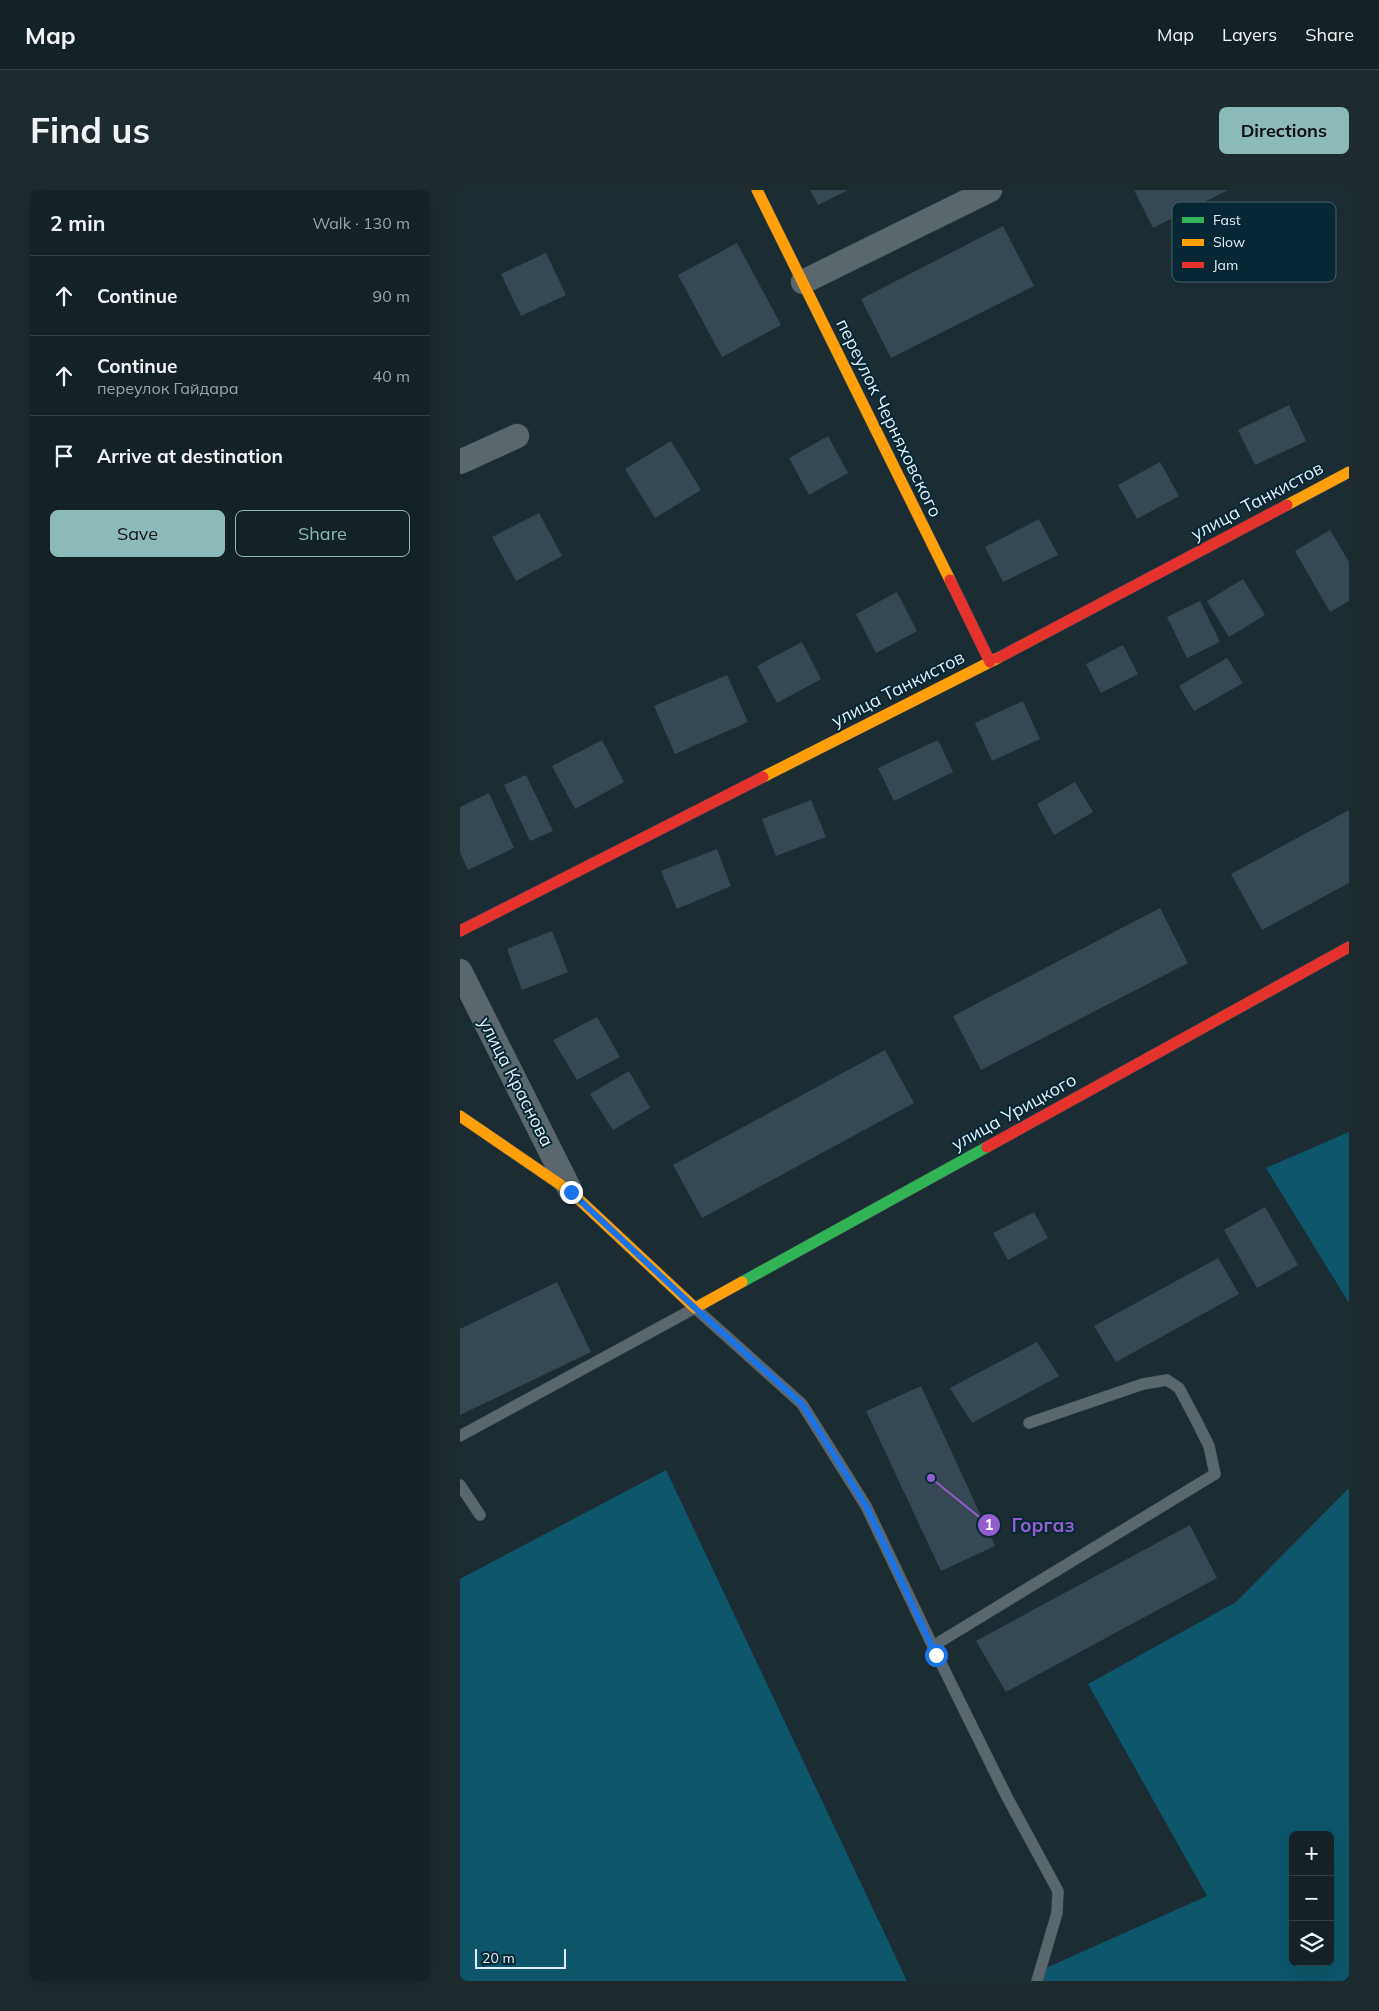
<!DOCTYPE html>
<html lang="en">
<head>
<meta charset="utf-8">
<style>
	body { margin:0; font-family:Mulish,sans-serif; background:#1d2a2e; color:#f1f3f6 }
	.controls { position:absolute; right:15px; bottom:15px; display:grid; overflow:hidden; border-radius:8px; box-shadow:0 5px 20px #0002 }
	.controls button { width:45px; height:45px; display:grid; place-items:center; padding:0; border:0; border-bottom:1px solid #333f43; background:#142226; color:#f1f3f6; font:25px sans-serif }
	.scale { position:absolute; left:15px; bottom:12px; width:91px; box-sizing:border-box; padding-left:5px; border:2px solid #dff1f9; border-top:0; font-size:14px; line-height:18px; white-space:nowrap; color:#dff1f9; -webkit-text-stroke:4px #062733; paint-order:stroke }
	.stop { position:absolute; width:15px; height:15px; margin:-11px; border:4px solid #1a73e8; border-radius:50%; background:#fff }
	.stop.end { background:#1a73e8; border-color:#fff; box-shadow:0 1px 5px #0008 }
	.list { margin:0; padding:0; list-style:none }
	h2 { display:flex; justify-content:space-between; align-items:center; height:65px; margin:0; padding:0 20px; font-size:21px }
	h2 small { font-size:16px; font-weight:400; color:#9da4a7 }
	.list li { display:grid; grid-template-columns:32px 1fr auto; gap:15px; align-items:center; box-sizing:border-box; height:80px; padding:0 20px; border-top:1px solid #333f43 }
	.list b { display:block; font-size:19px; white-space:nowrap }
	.list p { margin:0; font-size:16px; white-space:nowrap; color:#9da4a7 }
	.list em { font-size:16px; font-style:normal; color:#9da4a7 }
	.actions { display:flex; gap:10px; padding:15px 20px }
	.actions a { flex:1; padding:11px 0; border:1px solid #8bbbb9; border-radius:8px; text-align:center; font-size:18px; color:#8bbbb9 }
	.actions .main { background:#8bbbb9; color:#111 }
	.icon { flex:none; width:28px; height:28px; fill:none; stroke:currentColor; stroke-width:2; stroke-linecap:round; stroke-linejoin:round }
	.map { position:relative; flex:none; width:889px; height:1791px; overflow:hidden; border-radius:8px }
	header { display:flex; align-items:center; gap:30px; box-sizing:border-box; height:70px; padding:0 25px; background:#142226; border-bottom:1px solid #333f43 }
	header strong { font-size:24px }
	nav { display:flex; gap:28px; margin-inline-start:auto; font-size:18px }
	.intro { display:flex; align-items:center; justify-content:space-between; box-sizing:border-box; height:120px; padding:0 30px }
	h1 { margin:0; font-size:35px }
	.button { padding:12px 22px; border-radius:8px; background:#8bbbb9; color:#111; font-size:18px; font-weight:700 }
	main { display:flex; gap:30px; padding:0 30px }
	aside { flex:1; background:#142226; border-radius:8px; box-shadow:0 5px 20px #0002 }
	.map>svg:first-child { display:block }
	.green { fill:#0d566c; fill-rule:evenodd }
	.building { fill:#364854 }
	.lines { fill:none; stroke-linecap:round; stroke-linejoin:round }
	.lane-casing { stroke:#3c494f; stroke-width:12 }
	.street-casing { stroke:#3c494f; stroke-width:25 }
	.fast-casing { stroke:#3c494f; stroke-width:12 }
	.slow-casing { stroke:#3c494f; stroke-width:12 }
	.jam-casing { stroke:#3c494f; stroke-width:12 }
	.lane { stroke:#5a686d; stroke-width:11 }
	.street { stroke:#5a686d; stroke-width:24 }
	.fast { stroke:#30b455; stroke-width:11 }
	.slow { stroke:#ff9f0a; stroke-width:11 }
	.jam { stroke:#e5322d; stroke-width:11 }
	.route { stroke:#1a73e8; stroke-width:6 }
	.labels { text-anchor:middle; stroke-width:4; stroke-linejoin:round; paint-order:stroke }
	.street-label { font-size:18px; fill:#dff1f9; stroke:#062733 }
	.key { fill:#062733; stroke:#47646e; stroke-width:1 }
	.key-label { font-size:14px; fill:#dff1f9 }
	.leader { fill:none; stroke:#945dce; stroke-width:2 }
	.callout-dot { fill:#945dce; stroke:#062733; stroke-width:2 }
	.mark-label { font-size:15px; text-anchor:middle; font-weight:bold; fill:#fff }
	.callout-label { font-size:19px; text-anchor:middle; font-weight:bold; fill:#945dce; stroke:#062733; stroke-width:4; stroke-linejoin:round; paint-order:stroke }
</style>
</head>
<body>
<header>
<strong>Map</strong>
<nav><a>Map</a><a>Layers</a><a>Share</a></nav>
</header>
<div class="intro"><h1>Find us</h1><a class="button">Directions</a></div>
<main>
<aside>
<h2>2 min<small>Walk · 130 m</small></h2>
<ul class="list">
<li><svg class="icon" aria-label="ahead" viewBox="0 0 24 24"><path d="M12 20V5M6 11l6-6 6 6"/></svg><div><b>Continue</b></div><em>90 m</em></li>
<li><svg class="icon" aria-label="ahead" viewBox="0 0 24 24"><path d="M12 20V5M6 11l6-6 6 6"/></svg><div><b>Continue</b><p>переулок Гайдара</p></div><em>40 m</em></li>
<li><svg class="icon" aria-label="arrive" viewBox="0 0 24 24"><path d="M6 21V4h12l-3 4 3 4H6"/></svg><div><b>Arrive at destination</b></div></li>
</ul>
<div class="actions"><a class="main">Save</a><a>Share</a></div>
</aside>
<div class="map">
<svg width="889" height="1791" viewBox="0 0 889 1791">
	<rect width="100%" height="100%" fill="#1b2d33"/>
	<g class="green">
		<polygon points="889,942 889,1113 806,978"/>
		<polygon points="206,1280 447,1791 0,1791 0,1389"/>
		<path d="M 889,1298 L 889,1791 L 581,1791 L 577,1782 L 747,1706 L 628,1494 L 776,1412 ZM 833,1645 L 870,1645 L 870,1772 L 833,1772 Z"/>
	</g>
	<g class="building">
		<polygon points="350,0 388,0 358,15"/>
		<polygon points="674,0 768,0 693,38"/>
		<polygon points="543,36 574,96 431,168 401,109"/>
		<polygon points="277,53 321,135 262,167 218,85"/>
		<polygon points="86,63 106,105 61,126 41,84"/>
		<polygon points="829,215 846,251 795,275 778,240"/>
		<polygon points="368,246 388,283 349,305 329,268"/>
		<polygon points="211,251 241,300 195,328 165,279"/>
		<polygon points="700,272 719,306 677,329 658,295"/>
		<polygon points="79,323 102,366 56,391 32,347"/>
		<polygon points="579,329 598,365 543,392 525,357"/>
		<polygon points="870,340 889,372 889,411 870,422 835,361"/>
		<polygon points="783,389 805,425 769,447 747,411"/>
		<polygon points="437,402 457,441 416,463 396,424"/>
		<polygon points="740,411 760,452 727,468 707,427"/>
		<polygon points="342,452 361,489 317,513 297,476"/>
		<polygon points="663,455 678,484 641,503 626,474"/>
		<polygon points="767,468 783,493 734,521 719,496"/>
		<polygon points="267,485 288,532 215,564 194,516"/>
		<polygon points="563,511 580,549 532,571 515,533"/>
		<polygon points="142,550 164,592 115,619 92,576"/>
		<polygon points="478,550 493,582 434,611 418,578"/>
		<polygon points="66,585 93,641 70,651 44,595"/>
		<polygon points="615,592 633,622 594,645 577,614"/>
		<polygon points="29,603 54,658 8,680 0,662 0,617"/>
		<polygon points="351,610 366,647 316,666 302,629"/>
		<polygon points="889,620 889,693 802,740 771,684"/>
		<polygon points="257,659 271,696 217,719 201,681"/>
		<polygon points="700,718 728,773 521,880 493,826"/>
		<polygon points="92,741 108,782 62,800 47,759"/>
		<polygon points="137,827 160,867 117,890 93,850"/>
		<polygon points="425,860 454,913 242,1028 213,975"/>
		<polygon points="169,881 190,918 153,940 130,904"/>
		<polygon points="805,1017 838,1075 797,1098 764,1040"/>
		<polygon points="574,1022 588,1048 548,1070 533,1043"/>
		<polygon points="758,1068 779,1104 656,1172 634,1136"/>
		<polygon points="97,1092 131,1162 0,1225 0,1139"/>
		<polygon points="577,1152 599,1186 512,1233 490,1198"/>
		<polygon points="461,1196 535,1356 481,1381 406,1221"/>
		<polygon points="730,1335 757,1388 546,1502 516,1451"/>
	</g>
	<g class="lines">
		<g class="lane-casing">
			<g id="lane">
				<polyline points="0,1246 235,1118 342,1214 406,1316 477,1465 547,1607 598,1701 597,1723 577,1791"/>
				<polyline points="0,1295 20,1325"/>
				<polyline points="473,1456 755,1284 749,1256 736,1230 719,1198 707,1190 683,1194 569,1233"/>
			</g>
		</g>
		<g class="street-casing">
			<g id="street">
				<polyline points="343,92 530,0"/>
				<polyline points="0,272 57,246"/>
				<polyline points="0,781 111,1002"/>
			</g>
		</g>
		<g class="fast-casing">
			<polyline id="fast" points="282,1092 527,957"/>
		</g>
		<g class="slow-casing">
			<g id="slow">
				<polyline points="297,0 490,390"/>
				<polyline points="827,315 889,282"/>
				<polyline points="303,587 538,468"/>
				<polyline points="0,926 111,1002 235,1118 282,1092"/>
			</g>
		</g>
		<g class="jam-casing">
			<g id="jam">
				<polyline points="490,390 530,472"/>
				<polyline points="538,468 827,315"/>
				<polyline points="0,741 303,587"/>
				<polyline points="527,957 889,757"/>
			</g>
		</g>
		<use href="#lane" class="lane"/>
		<use href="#street" class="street"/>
		<use href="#fast" class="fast"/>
		<use href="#slow" class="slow"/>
		<use href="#jam" class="jam"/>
	</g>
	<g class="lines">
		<polyline class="route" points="111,1002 235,1118 342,1214 406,1316 476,1465"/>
	</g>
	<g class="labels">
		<g class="street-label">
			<text transform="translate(429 228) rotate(64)" y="6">переулок Черняховского</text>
			<text transform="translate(797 311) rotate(-28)" y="6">улица Танкистов</text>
			<text transform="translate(438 499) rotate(-27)" y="6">улица Танкистов</text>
			<text transform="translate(56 892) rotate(63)" y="6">улица Краснова</text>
			<text transform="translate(554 922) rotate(-29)" y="6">улица Урицкого</text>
		</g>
	</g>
	<rect x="712" y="12" width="164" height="80" rx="8" class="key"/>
	<rect x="722" y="27" width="22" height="6" fill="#30b455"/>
	<rect x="722" y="49" width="22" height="7" fill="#ff9f0a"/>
	<rect x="722" y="72" width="22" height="6" fill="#e5322d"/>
	<g class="key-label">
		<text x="753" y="35">Fast</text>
		<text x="753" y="57">Slow</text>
		<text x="753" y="80">Jam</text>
	</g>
	<path class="leader" d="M471 1288L529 1335"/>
	<g class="callout-dot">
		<circle cx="471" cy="1288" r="5"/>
		<circle cx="529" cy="1335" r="12"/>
	</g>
	<g class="mark-label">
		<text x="529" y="1340">1</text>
	</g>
	<g class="callout-label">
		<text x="583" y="1342">Горгаз</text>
	</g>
</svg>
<div class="controls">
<button>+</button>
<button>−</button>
<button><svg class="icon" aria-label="layers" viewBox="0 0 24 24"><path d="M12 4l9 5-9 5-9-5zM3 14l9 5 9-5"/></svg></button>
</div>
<div class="scale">20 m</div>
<div class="stop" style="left:476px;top:1465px"></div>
<div class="stop end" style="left:111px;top:1002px"></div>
</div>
</main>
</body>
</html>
